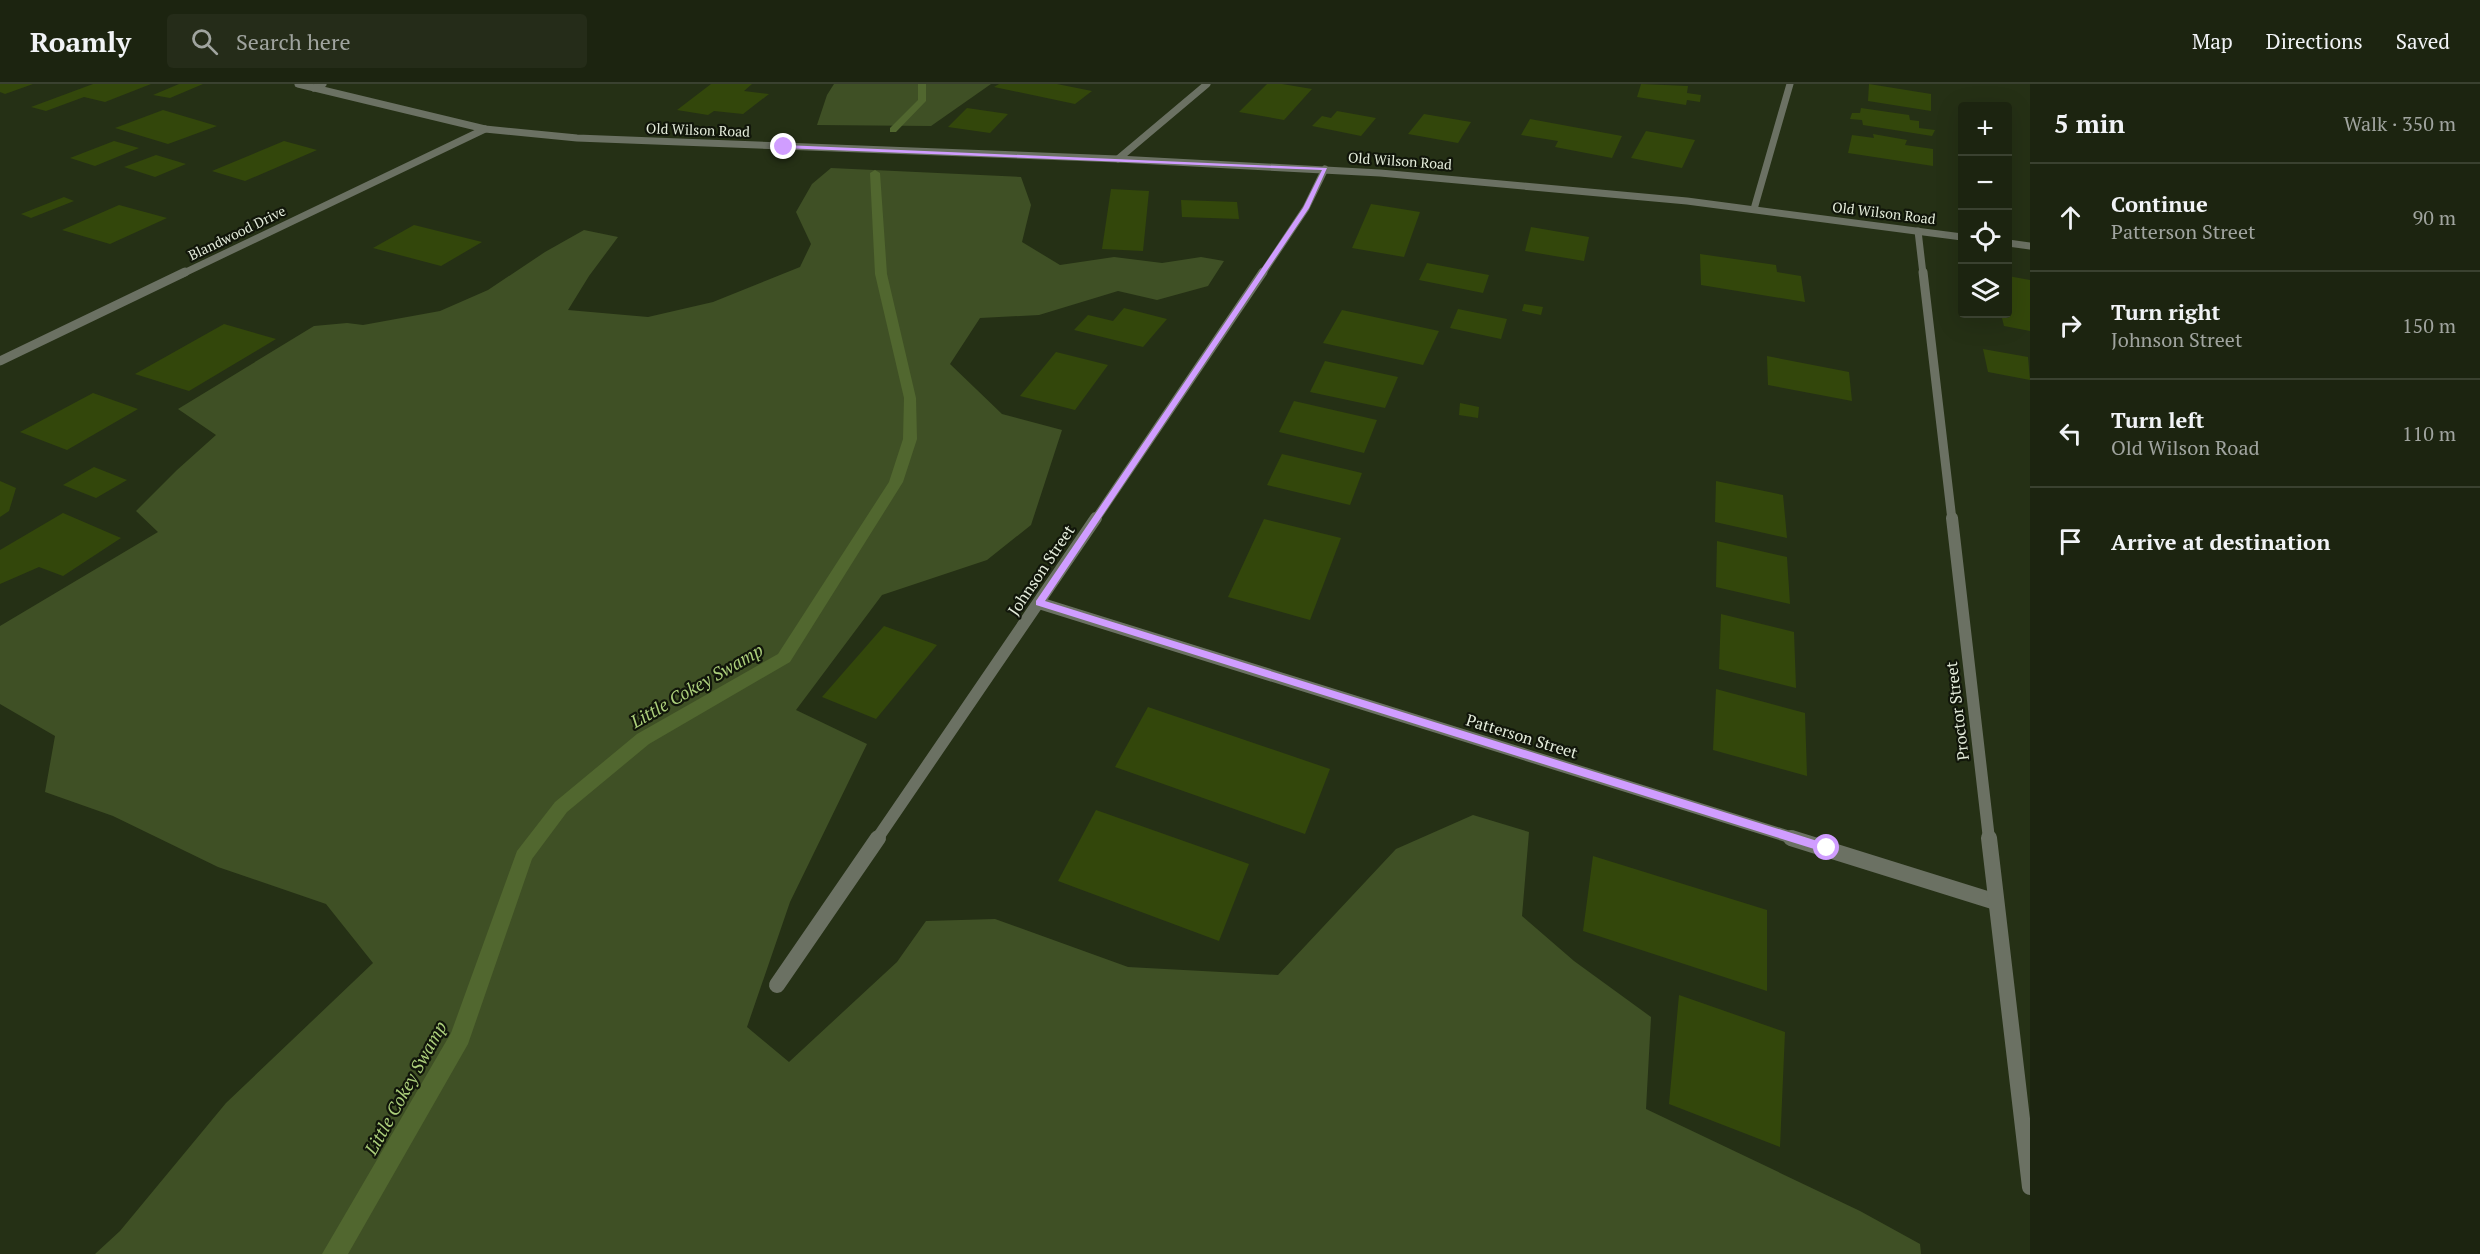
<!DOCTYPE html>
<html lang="en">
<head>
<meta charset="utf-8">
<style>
	body { margin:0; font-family:"PT Serif",serif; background:#252c19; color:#f1f3f6 }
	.controls { position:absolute; right:18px; top:18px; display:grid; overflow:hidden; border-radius:6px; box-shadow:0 6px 24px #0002 }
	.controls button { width:54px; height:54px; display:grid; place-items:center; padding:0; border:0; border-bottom:2px solid #3a4130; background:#1c2410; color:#f1f3f6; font:30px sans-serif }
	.stop { position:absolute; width:18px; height:18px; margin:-14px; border:4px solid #d09dff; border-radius:50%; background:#fff }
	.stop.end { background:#d09dff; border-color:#fff; box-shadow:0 2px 6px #0008 }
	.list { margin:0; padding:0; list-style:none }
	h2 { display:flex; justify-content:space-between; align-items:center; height:78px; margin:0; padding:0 24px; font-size:26px }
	h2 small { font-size:20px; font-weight:400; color:#a0a49f }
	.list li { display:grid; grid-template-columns:39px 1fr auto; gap:18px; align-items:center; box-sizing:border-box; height:108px; padding:0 24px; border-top:2px solid #3a4130 }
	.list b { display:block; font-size:22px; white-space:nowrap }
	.list p { margin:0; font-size:20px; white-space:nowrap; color:#a0a49f }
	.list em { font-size:20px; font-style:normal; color:#a0a49f }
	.icon { flex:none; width:33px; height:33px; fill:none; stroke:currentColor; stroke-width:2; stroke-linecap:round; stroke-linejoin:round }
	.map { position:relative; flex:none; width:2030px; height:1170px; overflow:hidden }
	header { display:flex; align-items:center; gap:36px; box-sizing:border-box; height:84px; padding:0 30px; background:#1c2410; border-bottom:2px solid #3a4130 }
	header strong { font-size:28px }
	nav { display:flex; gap:33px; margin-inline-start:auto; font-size:21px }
	.search { width:420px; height:54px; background:#252c19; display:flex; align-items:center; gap:15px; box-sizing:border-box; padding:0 21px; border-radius:6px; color:#a0a49f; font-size:22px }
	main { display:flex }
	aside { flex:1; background:#1c2410 }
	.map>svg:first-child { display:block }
	.green { fill:#3f5025 }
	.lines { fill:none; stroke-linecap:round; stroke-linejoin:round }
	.stream { fill:#51672f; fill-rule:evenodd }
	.building { fill:#33470b }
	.minor-far3 { stroke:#6b7163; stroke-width:7 }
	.minor-far2 { stroke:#6b7163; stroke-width:9 }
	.minor-far1 { stroke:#6b7163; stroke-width:12 }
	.minor { stroke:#6b7163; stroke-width:16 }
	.tertiary { stroke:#6b7163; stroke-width:7 }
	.route { fill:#d09dff }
	.labels { text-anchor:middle; stroke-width:4.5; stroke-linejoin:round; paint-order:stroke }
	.far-street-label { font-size:14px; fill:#e4ecdb; stroke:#11160a }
	.street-label { font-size:16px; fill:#e4ecdb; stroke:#11160a }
	.water-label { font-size:18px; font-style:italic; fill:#accf7b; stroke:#11160a }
</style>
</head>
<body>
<header>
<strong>Roamly</strong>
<div class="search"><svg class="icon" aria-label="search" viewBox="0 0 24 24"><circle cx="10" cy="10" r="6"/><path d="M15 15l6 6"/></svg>Search here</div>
<nav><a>Map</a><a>Directions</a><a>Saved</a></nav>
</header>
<main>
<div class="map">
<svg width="2030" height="1170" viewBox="0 0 2030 1170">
	<rect width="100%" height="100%" fill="#253015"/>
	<g class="green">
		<polygon points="834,0 991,0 931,42 817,41 827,11"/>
		<polygon points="831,84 1021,93 1031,121 1022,158 1060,181 1114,173 1162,179 1201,173 1224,177 1208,202 1157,216 1118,207 1039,231 980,234 950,280 1002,330 1062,346 1031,441 987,476 882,511 796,626 867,660 790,818 747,943 789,978 897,878 926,837 995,835 1128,883 1278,891 1396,765 1473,731 1529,748 1522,832 1574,877 1651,933 1646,1025 1860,1127 1920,1160 1921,1170 95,1170 120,1147 226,1019 373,879 326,820 218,783 113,732 45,708 55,652 0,620 0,542 158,448 136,427 177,386 216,351 178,325 314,242 347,239 363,241 440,227 488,206 545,168 584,146 618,153 589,192 568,226 648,233 713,218 800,183 811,160 796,128 812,100"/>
	</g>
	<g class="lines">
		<g class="stream">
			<polygon points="918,0 926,0 926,17 896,48 890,48 890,44 918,16"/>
			<polygon points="875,86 880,89 887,190 916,314 917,355 903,398 790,578 649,660 567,728 532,775 468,960 348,1170 322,1170 451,949 517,767 555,718 637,650 778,570 889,398 903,355 904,314 875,190 870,89"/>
		</g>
	</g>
	<g class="building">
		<polygon points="0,0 33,0 5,10 0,8"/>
		<polygon points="93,0 151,0 105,18 84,13 46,27 31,23"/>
		<polygon points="179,0 203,0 170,14 153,11"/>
		<polygon points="711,0 752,0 744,7 769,10 743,30 714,27 708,31 677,26"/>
		<polygon points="999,0 1057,0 1092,7 1075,20 994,3"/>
		<polygon points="1267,0 1282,0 1312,5 1284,36 1239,28"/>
		<polygon points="1641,0 1688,2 1687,9 1701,11 1700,18 1687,16 1686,21 1637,13"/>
		<polygon points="1869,0 1931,10 1931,27 1868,17"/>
		<polygon points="967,24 1008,30 990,49 948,43"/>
		<polygon points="1861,24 1909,31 1910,36 1919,37 1919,44 1935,46 1932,52 1863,41 1862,36 1850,35 1852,29 1860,29"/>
		<polygon points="163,26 217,42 168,60 115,44"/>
		<polygon points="1337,27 1376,34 1361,52 1312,42 1322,32 1331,34"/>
		<polygon points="1424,30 1471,38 1458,59 1408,50"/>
		<polygon points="1530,35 1622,52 1612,74 1555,63 1558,57 1521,51"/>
		<polygon points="1646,47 1695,56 1682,84 1631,74"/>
		<polygon points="1873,50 1907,56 1905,61 1933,65 1933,82 1848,69 1852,51 1874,54"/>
		<polygon points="114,57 139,64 95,82 70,74"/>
		<polygon points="284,57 317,66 245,97 212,87"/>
		<polygon points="156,71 186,80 155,93 124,83"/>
		<polygon points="1111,105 1149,107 1143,167 1102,165"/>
		<polygon points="64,113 74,117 31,134 21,130"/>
		<polygon points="1181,116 1237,118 1239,135 1182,133"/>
		<polygon points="1371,120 1420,128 1404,173 1352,164"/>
		<polygon points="119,121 167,134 110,160 62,146"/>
		<polygon points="414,141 482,158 441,182 373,164"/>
		<polygon points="1531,143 1589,153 1584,177 1525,167"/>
		<polygon points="1700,170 1776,181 1777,188 1801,192 1805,218 1701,201"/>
		<polygon points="1427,179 1489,191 1483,209 1419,196"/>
		<polygon points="2008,192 2030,196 2030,247 2004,242 2001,230 2008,230"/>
		<polygon points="1524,220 1543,223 1541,231 1522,227"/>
		<polygon points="1124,224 1167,235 1143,263 1074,246 1088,231 1113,237"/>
		<polygon points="1458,225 1507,235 1501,255 1450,244"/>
		<polygon points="1342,226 1439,247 1423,281 1323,259"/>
		<polygon points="224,240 276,255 189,307 135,290"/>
		<polygon points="1983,265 2028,273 2030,296 1988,288"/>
		<polygon points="1056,268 1108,281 1075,326 1020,312"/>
		<polygon points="1767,272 1849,288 1852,317 1768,301"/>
		<polygon points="1325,277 1398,293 1385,324 1310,308"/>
		<polygon points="93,309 138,325 67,366 20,348"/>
		<polygon points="1294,317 1377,336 1364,369 1279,348"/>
		<polygon points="1460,319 1479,323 1478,334 1459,331"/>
		<polygon points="1282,370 1362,389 1350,421 1267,401"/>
		<polygon points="94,383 127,396 96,414 63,401"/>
		<polygon points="0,397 16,404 9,427 0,433"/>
		<polygon points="1716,397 1783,411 1787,454 1715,438"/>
		<polygon points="63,429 121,454 63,492 39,483 0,500 0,466"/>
		<polygon points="1264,435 1341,454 1310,536 1228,513"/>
		<polygon points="1717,457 1787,473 1790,520 1716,503"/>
		<polygon points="1721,530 1794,548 1796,604 1719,585"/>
		<polygon points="884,542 937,561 876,635 822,613"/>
		<polygon points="1716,605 1805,629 1807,692 1713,666"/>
		<polygon points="1148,623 1330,685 1305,750 1115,683"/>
		<polygon points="1096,726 1249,780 1219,857 1058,797"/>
		<polygon points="1593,772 1767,826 1767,907 1583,847"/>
		<polygon points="1679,911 1785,948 1780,1063 1669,1020"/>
	</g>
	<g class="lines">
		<g class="minor-far3">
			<polyline points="314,4 323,0"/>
			<polyline points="1118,75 1207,0"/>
			<polyline points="1754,125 1790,0"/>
			<polyline points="1918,147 1923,190"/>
			<polyline points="182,190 485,45"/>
			<polyline points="1262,190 1306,124 1325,85"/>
		</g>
		<g class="minor-far2">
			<polyline points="1923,188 1952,436"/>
			<polyline points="0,277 185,188"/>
			<polyline points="1095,436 1263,188"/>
		</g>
		<g class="minor-far1">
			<polyline points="1952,434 1989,755"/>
			<polyline points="1039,519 1796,755"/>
			<polyline points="877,755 1096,434"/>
		</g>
		<g class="minor">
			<polyline points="1791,754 1996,818"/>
			<polyline points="1989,754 2030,1103"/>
			<polyline points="777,901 878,754"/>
		</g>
		<g class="tertiary">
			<polyline points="298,0 485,45 577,54 1118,75 1380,89 1687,117 1962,153"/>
			<polyline points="2008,159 2030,162"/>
		</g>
	</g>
	<polygon class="route" points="784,61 1327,84 1309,124 1045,517 1827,760 1833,764 1831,767 1827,769 1036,521 1036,517 1303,124 1322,86 782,64"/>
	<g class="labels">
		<g class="far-street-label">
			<text transform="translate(698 46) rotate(2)" y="5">Old Wilson Road</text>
			<text transform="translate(1400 77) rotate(4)" y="5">Old Wilson Road</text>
			<text transform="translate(1884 129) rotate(7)" y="5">Old Wilson Road</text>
			<text transform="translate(237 149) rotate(-26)" y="5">Blandwood Drive</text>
		</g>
		<g class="street-label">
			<text transform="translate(1041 486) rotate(-56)" y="6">Johnson Street</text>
			<text transform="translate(1957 627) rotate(-97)" y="6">Proctor Street</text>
			<text transform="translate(1522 652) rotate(17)" y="6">Patterson Street</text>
		</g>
		<g class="water-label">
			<text transform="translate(697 602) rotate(-30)" y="6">Little Cokey Swamp</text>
			<text transform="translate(406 1004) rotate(-61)" y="6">Little Cokey Swamp</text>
		</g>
	</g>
</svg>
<div class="controls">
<button>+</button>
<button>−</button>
<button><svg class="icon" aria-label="locate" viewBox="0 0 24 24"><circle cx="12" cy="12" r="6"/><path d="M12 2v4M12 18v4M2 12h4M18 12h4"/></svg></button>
<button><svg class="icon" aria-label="layers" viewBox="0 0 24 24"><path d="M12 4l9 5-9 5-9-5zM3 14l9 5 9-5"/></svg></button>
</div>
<div class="stop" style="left:1827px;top:764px"></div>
<div class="stop end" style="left:784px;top:63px"></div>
</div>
<aside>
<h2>5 min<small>Walk · 350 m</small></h2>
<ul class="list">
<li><svg class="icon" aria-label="ahead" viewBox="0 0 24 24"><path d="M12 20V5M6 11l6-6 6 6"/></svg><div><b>Continue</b><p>Patterson Street</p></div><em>90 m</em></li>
<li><svg class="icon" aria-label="right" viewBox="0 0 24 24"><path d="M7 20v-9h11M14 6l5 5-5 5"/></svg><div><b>Turn right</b><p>Johnson Street</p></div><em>150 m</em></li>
<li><svg class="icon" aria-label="left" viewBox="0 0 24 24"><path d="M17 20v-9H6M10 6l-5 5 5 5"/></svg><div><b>Turn left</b><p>Old Wilson Road</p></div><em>110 m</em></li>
<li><svg class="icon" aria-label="arrive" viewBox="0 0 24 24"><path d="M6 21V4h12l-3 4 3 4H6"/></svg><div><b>Arrive at destination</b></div></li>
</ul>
</aside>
</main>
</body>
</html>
